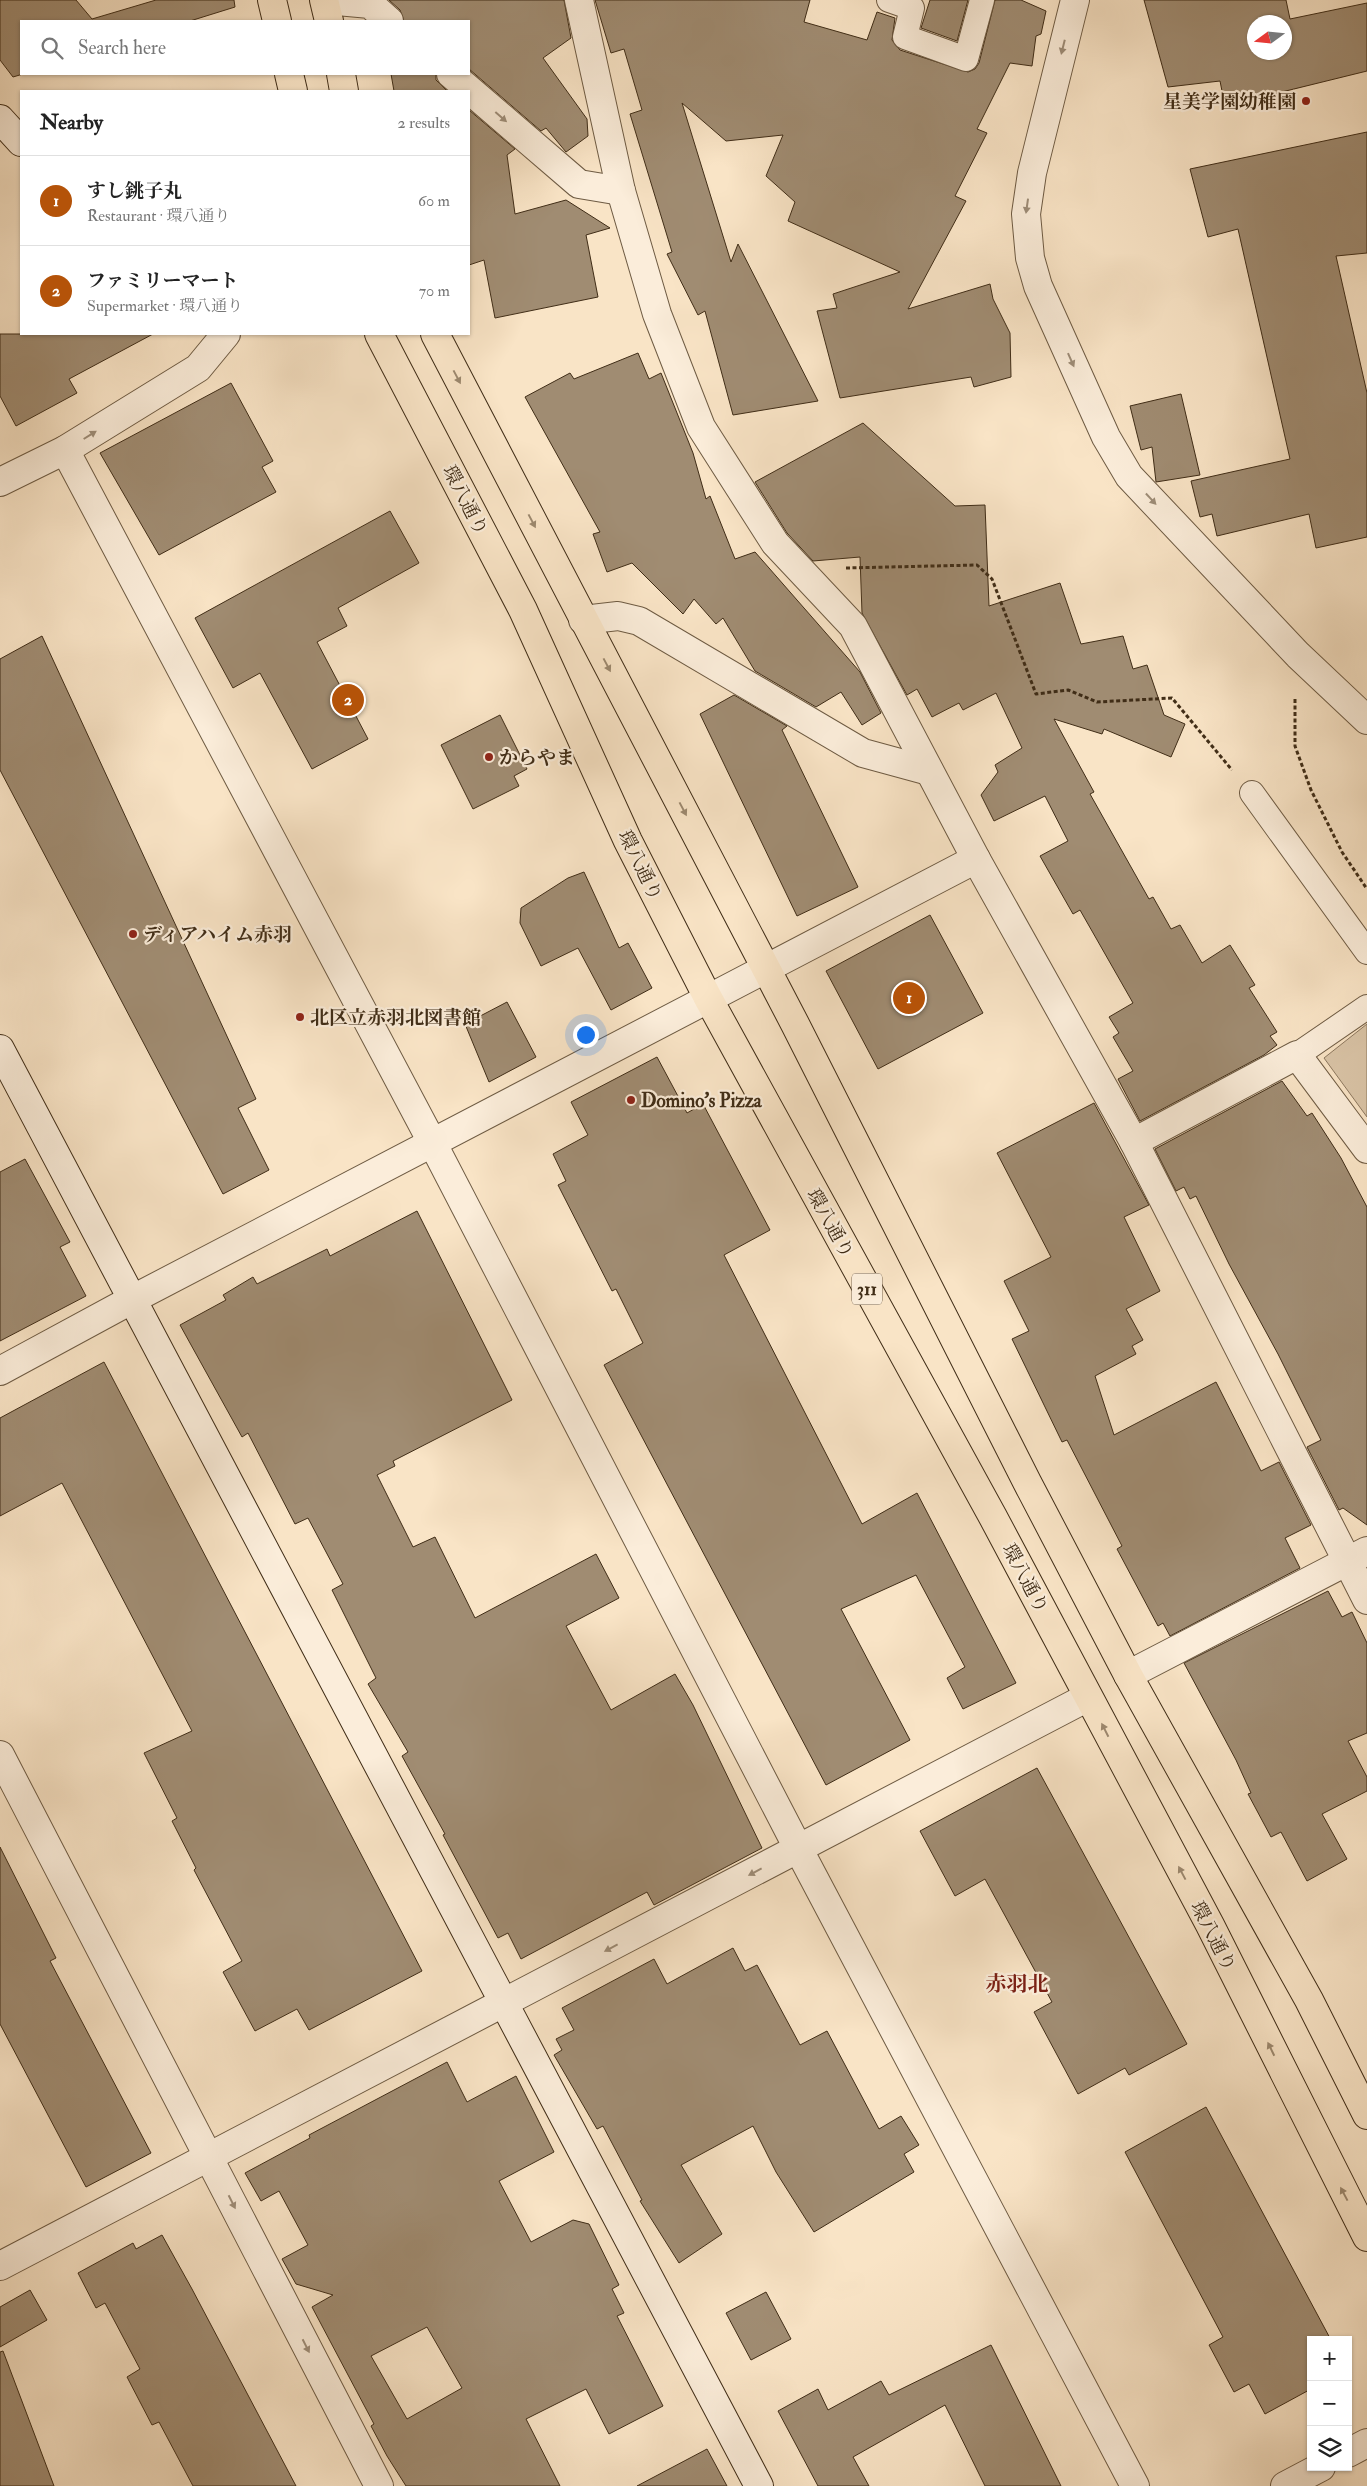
<!DOCTYPE html>
<html lang="en">
<head>
<meta charset="utf-8">
<style>
	body { margin:0; font-family:"IM FELL Double Pica","Noto Serif JP",serif; background:#f2f2f2; color:#222 }
	.controls { position:absolute; right:15px; bottom:15px; display:grid; overflow:hidden; border-radius:0px; box-shadow:0 1px 4px #0004 }
	.controls button { width:45px; height:45px; display:grid; place-items:center; padding:0; border:0; border-bottom:1px solid #e0e0e0; background:#fff; color:#222; font:25px sans-serif }
	.compass { position:absolute; left:1247px; top:15px; width:45px; height:45px; border-radius:50%; background:#fff; box-shadow:0 1px 4px #0004; rotate:255deg }
	.you { position:absolute; left:585px; top:1034px; width:18px; height:18px; margin:-12px; border:4px solid #fff; border-radius:50%; background:#1a73e8; box-shadow:0 0 0 8px #1a73e833 }
	.badge { display:grid; place-items:center; width:32px; height:32px; border-radius:50%; background:#b45309; color:#fff; font-size:16px; font-weight:700 }
	.pin { position:absolute; translate:-50% -50%; border:2px solid #fff; box-shadow:0 1px 5px #0006 }
	.list { margin:0; padding:0; list-style:none }
	h2 { display:flex; justify-content:space-between; align-items:center; height:65px; margin:0; padding:0 20px; font-size:21px }
	h2 small { font-size:16px; font-weight:400; color:#767676 }
	.list li { display:grid; grid-template-columns:32px 1fr auto; gap:15px; align-items:center; box-sizing:border-box; height:90px; padding:0 20px; border-top:1px solid #e0e0e0 }
	.list b { display:block; font-size:19px; white-space:nowrap }
	.list p { margin:0; font-size:16px; white-space:nowrap; color:#767676 }
	.list em { font-size:16px; font-style:normal; color:#767676 }
	.icon { flex:none; width:28px; height:28px; fill:none; stroke:currentColor; stroke-width:2; stroke-linecap:round; stroke-linejoin:round }
	.map { position:relative; flex:none; width:1367px; height:2486px; overflow:hidden }
	.search { position:absolute; background:#fff; box-shadow:0 1px 4px #0004; left:20px; top:20px; width:450px; height:55px; display:flex; align-items:center; gap:12px; box-sizing:border-box; padding:0 18px; border-radius:0px; color:#767676; font-size:19px }
	.panel { position:absolute; background:#fff; box-shadow:0 1px 4px #0004; left:20px; top:90px; width:450px; height:245px; border-radius:0px }
	.map>svg:first-child { display:block }
	.green { fill:#dac5a8; stroke:#8d7960 }
	.building { fill:#a08c72; stroke:#402d17; fill-rule:evenodd }
	.lines { fill:none; stroke-linecap:round; stroke-linejoin:round }
	.lane-casing { stroke:#6e5b43; stroke-width:26 }
	.street-casing { stroke:#6e5b43; stroke-width:30 }
	.secondary-casing { stroke:#402d17; stroke-width:30 }
	.primary-casing { stroke:#402d17; stroke-width:30 }
	.path { stroke:#402d17; stroke-width:3; stroke-dasharray:4 2.5; stroke-linecap:butt }
	.lane { stroke:#fbedda; stroke-width:24 }
	.street { stroke:#fbedda; stroke-width:28 }
	.secondary { stroke:#fbedda; stroke-width:28 }
	.primary { stroke:#f9e4c6; stroke-width:28 }
	.oneway { fill:#9e8d78 }
	.oneway2 { fill:#9c886e }
	.poi-dot { fill:#8f2418; stroke:#fbedda; stroke-width:2 }
	.labels { text-anchor:middle; stroke-width:4.5; stroke-linejoin:round; paint-order:stroke }
	.shield { fill:#fbedda; stroke:#786752; stroke-width:1 }
	.shield-label { font-size:18px; font-weight:bold; fill:#402d17 }
	.poi-label { font-size:19px; font-weight:bold; fill:#402d17; stroke:#fbedda; text-anchor:start }
	.street-label { font-size:19px; fill:#402d17; stroke:#fbedda }
	.quarter-label { font-size:21px; font-weight:bold; fill:#7a1f14; stroke:#fbedda }
</style>
</head>
<body>
<div class="map">
<svg width="1367" height="2486" viewBox="0 0 1367 2486">
	<rect width="100%" height="100%" fill="#f9e4c6"/>
	<filter id="stains"><feTurbulence type="fractalNoise" baseFrequency=".004" numOctaves="4"/><feColorMatrix values="0 0 0 0 .2 0 0 0 0 .09 0 0 0 0 .02 0 0 0 .5 -.17"/></filter>
	<radialGradient id="worn" r=".72"><stop offset=".6" stop-color="#630" stop-opacity="0"/><stop offset="1" stop-color="#630" stop-opacity=".3"/></radialGradient>
	<polygon class="green" points="1367,1024 1367,1117 1324,1058"/>
	<g class="building">
		<polygon points="0,0 76,0 92,19 156,0 234,0 235,7 190,21 21,21 21,74 23,74 13,77 0,60"/>
		<polygon points="389,0 564,0 571,38 543,58 587,119 588,136 566,152 546,128 541,131 469,69 469,21 404,21 400,10"/>
		<polygon points="595,0 810,0 804,22 867,40 877,12 895,18 892,40 900,50 968,72 975,69 979,63 995,0 1021,0 1046,11 1041,34 1036,36 1032,66 1010,63 977,129 987,133 955,196 966,201 908,309 990,284 993,299 1010,333 1011,377 974,387 971,377 840,398 817,311 837,308 833,294 900,272 788,221 795,202 766,176 783,135 726,141 682,103 731,262 738,244 818,401 733,415 705,311 698,315 667,254 672,252 630,114 642,110 624,49 611,53"/>
		<polygon points="930,0 968,0 957,41 921,28"/>
		<path d="M 1144,0 L 1286,0 L 1290,19 L 1367,3 L 1367,71 L 1225,106 L 1220,81 L 1168,87 ZM 1254,22 L 1284,22 L 1284,52 L 1254,52 Z"/>
		<polygon points="391,74 436,74 436,80 447,91 394,91"/>
		<polygon points="469,110 515,149 507,155 515,214 566,200 610,228 586,235 598,297 495,318 484,260 469,265"/>
		<polygon points="1367,132 1367,253 1336,256 1367,393 1367,537 1316,548 1309,514 1217,536 1212,514 1200,517 1191,481 1290,459 1238,229 1208,237 1190,169"/>
		<polygon points="0,334 153,334 69,379 77,393 16,426 0,396"/>
		<polygon points="638,353 649,379 661,373 693,453 706,499 710,496 735,559 755,552 860,672 881,713 862,725 841,692 816,707 755,671 723,618 716,624 694,599 683,614 632,563 607,572 593,534 600,532 525,397 570,373 574,379"/>
		<polygon points="231,383 273,461 262,467 276,492 159,555 100,453"/>
		<polygon points="1181,394 1200,475 1156,482 1152,447 1141,450 1130,406"/>
		<polygon points="863,423 955,506 985,505 989,606 1060,583 1081,644 1123,636 1133,669 1147,665 1164,715 1185,724 1171,757 1104,729 1102,734 1054,719 1094,792 1090,794 1149,899 1153,897 1171,929 1180,925 1202,963 1230,945 1255,985 1249,988 1277,1032 1270,1036 1277,1045 1264,1055 1140,1121 1118,1079 1133,1071 1113,1037 1119,1033 1109,1017 1133,1003 1080,910 1073,914 1040,856 1068,841 1045,796 994,821 981,795 998,772 995,765 1022,748 996,693 963,710 959,703 932,717 917,689 907,695 862,613 860,557 813,561 787,533 755,482"/>
		<polygon points="390,511 419,563 338,608 347,626 317,642 368,739 312,769 260,673 233,688 195,618"/>
		<polygon points="42,636 256,1099 238,1108 269,1170 223,1194 0,770 0,659"/>
		<polygon points="734,695 787,726 782,730 858,887 797,916 700,714"/>
		<polygon points="500,715 527,769 514,776 519,786 473,809 441,745"/>
		<polygon points="584,872 619,948 628,943 652,988 611,1010 578,948 541,966 520,923 521,908 568,878"/>
		<polygon points="930,915 983,1013 878,1069 826,971"/>
		<polygon points="507,1002 536,1057 489,1082 465,1024"/>
		<polygon points="657,1057 687,1113 703,1104 770,1230 724,1255 862,1524 917,1493 1016,1683 963,1709 947,1678 965,1667 916,1575 841,1609 910,1740 826,1785 604,1365 643,1343 616,1289 612,1291 558,1185 566,1181 553,1154 588,1135 571,1102"/>
		<polygon points="1282,1081 1307,1116 1312,1113 1341,1158 1367,1207 1367,1525 1343,1508 1339,1510 1307,1447 1321,1440 1278,1354 1229,1264 1196,1196 1190,1199 1184,1187 1176,1191 1155,1149"/>
		<polygon points="1094,1103 1149,1205 1124,1217 1160,1291 1126,1309 1143,1340 1132,1346 1136,1354 1095,1376 1114,1435 1216,1382 1261,1471 1279,1462 1311,1525 1285,1538 1300,1568 1170,1636 1163,1623 1158,1626 1117,1549 1122,1546 1067,1440 1062,1442 1012,1339 1029,1331 1004,1281 1051,1257 997,1153"/>
		<polygon points="25,1159 70,1242 60,1247 86,1296 0,1341 0,1172"/>
		<polygon points="417,1211 512,1400 393,1461 395,1466 377,1475 413,1547 435,1537 475,1618 596,1554 619,1598 566,1626 611,1710 675,1674 693,1705 762,1848 654,1905 647,1892 521,1959 508,1933 498,1938 443,1835 445,1834 402,1756 408,1752 368,1684 376,1678 332,1590 343,1584 308,1518 295,1524 248,1433 242,1437 180,1325 226,1300 223,1295 253,1277 257,1284 327,1249 330,1256"/>
		<polygon points="104,1362 422,1971 309,2030 297,2009 255,2031 223,1972 242,1961 194,1870 196,1868 172,1821 177,1818 144,1753 192,1731 62,1483 0,1516 0,1418"/>
		<polygon points="1328,1591 1342,1617 1352,1612 1367,1643 1367,1733 1348,1741 1367,1777 1367,1791 1322,1814 1347,1859 1307,1881 1281,1832 1271,1837 1248,1794 1251,1793 1236,1760 1184,1663"/>
		<polygon points="1037,1768 1187,2044 1129,2075 1125,2068 1078,2094 1034,2012 1052,2002 985,1879 955,1896 920,1831"/>
		<polygon points="0,1847 56,1958 50,1961 151,2153 86,2187 0,2024"/>
		<polygon points="733,1948 745,1971 757,1965 800,2045 827,2031 879,2129 901,2116 919,2145 904,2154 914,2172 814,2232 776,2172 753,2126 681,2165 722,2234 679,2263 640,2201 642,2200 603,2126 597,2129 554,2055 562,2050 556,2039 574,2030 562,2008 654,1959 667,1984"/>
		<path d="M 447,2062 L 467,2102 L 516,2076 L 554,2152 L 499,2181 L 531,2242 L 573,2220 L 589,2224 L 619,2285 L 612,2289 L 624,2313 L 617,2316 L 663,2406 L 609,2434 L 586,2389 L 526,2419 L 560,2486 L 406,2486 L 387,2456 L 371,2426 L 374,2424 L 312,2307 L 333,2295 L 296,2284 L 282,2259 L 308,2245 L 279,2191 L 261,2201 L 245,2173 L 310,2138 L 309,2135 ZM 427,2327 L 462,2388 L 407,2419 L 371,2356 Z"/>
		<polygon points="1206,2107 1331,2340 1311,2340 1311,2389 1265,2414 1249,2384 1234,2392 1209,2345 1223,2337 1125,2152"/>
		<polygon points="162,2235 192,2289 296,2486 193,2486 159,2422 152,2425 127,2377 140,2369 105,2303 96,2308 78,2273 133,2243 136,2249"/>
		<polygon points="30,2290 47,2320 0,2347 0,2307"/>
		<polygon points="766,2292 791,2339 751,2360 726,2313"/>
		<polygon points="991,2345 1061,2486 985,2486 945,2405 853,2457 869,2486 818,2486 778,2411 818,2389 828,2410 881,2381 889,2395"/>
		<polygon points="3,2351 54,2486 0,2486 0,2352"/>
		<polygon points="707,2449 727,2486 637,2486"/>
	</g>
	<g class="lines">
		<g class="lane-casing">
			<g id="lane">
				<polyline points="889,0 912,8 905,37 966,59 982,0"/>
				<polyline points="1252,793 1367,952"/>
				<polyline points="1297,1055 1367,1007"/>
			</g>
		</g>
		<g class="street-casing">
			<g id="street">
				<polyline points="326,0 370,4 389,21"/>
				<polyline points="579,0 621,191 657,314 701,427 775,543 853,626 976,859 1134,1142 1367,1600"/>
				<polyline points="1075,0 1032,173 1026,214 1030,258 1038,286 1106,437 1129,476 1298,655 1367,720"/>
				<polyline points="451,74 579,184 621,191"/>
				<polyline points="65,450 433,1144 799,1850 1135,2486"/>
				<polyline points="0,482 65,450 198,368 226,334"/>
				<polyline points="583,620 618,616 639,621 863,753 929,771"/>
				<polyline points="1134,1142 1297,1055 1367,1149"/>
				<polyline points="0,1371 133,1299 976,859"/>
				<polyline points="1128,1675 1367,1551"/>
				<polyline points="0,1755 379,2486"/>
				<polyline points="0,2266 1088,1697"/>
				<polyline points="1348,2453 1367,2443"/>
				<polyline points="1285,2486 1321,2467"/>
			</g>
		</g>
		<g class="secondary-casing">
			<g id="secondary">
				<polyline points="0,119 21,142"/>
				<polyline points="0,1049 759,2486"/>
			</g>
		</g>
		<g class="primary-casing">
			<g id="primary">
				<polyline points="272,0 277,21"/>
				<polyline points="324,0 329,21"/>
				<polyline points="289,74 293,91"/>
				<polyline points="341,74 344,91"/>
				<polyline points="379,334 523,610 628,841 708,998 993,1517 1210,1925 1367,2237"/>
				<polyline points="435,334 795,1024 1027,1482 1128,1675 1309,2000 1367,2115"/>
			</g>
		</g>
		<g class="path">
			<polyline points="846,568 977,565 992,579 1036,694 1068,690 1097,702 1172,698 1232,770"/>
			<polyline points="1295,699 1295,746 1311,790 1342,852 1367,889"/>
		</g>
		<use href="#lane" class="lane"/>
		<use href="#street" class="street"/>
		<use href="#secondary" class="secondary"/>
		<use href="#primary" class="primary"/>
	</g>
	<defs><path id="oneway-solid" d="M-6-.8H1V-3.2L6.5 0L1 3.2V.8H-6Z" transform="scale(1.25)"/></defs>
	<g class="oneway">
		<use href="#oneway-solid" transform="translate(1063 47) rotate(104)"/>
		<use href="#oneway-solid" transform="translate(501 117) rotate(41)"/>
		<use href="#oneway-solid" transform="translate(1027 206) rotate(98)"/>
		<use href="#oneway-solid" transform="translate(1071 360) rotate(66)"/>
		<use href="#oneway-solid" transform="translate(90 435) rotate(-32)"/>
		<use href="#oneway-solid" transform="translate(1151 499) rotate(47)"/>
		<use href="#oneway-solid" transform="translate(755 1872) rotate(152)"/>
		<use href="#oneway-solid" transform="translate(611 1948) rotate(152)"/>
		<use href="#oneway-solid" transform="translate(232 2202) rotate(63)"/>
		<use href="#oneway-solid" transform="translate(306 2346) rotate(63)"/>
	</g>
	<g class="oneway2">
		<use href="#oneway-solid" transform="translate(457 377) rotate(62)"/>
		<use href="#oneway-solid" transform="translate(532 521) rotate(62)"/>
		<use href="#oneway-solid" transform="translate(607 665) rotate(62)"/>
		<use href="#oneway-solid" transform="translate(683 809) rotate(62)"/>
		<use href="#oneway-solid" transform="translate(1105 1730) rotate(-117)"/>
		<use href="#oneway-solid" transform="translate(1182 1873) rotate(-118)"/>
		<use href="#oneway-solid" transform="translate(1271 2049) rotate(-116)"/>
		<use href="#oneway-solid" transform="translate(1344 2194) rotate(-118)"/>
	</g>
	<g class="poi-dot">
		<circle cx="1306" cy="101" r="5"/>
		<circle cx="489" cy="757" r="5"/>
		<circle cx="133" cy="934" r="5"/>
		<circle cx="300" cy="1017" r="5"/>
		<circle cx="631" cy="1100" r="5"/>
	</g>
	<g class="labels">
		<rect class="shield" x="852" y="1273.5" width="30" height="31" rx="4"/>
		<g class="shield-label">
			<text x="867" y="1295">311</text>
		</g>
		<g class="poi-label">
			<text x="1296" y="108" text-anchor="end">星美学園幼稚園</text>
			<text x="499" y="764">からやま</text>
			<text x="143" y="941">ディアハイム赤羽</text>
			<text x="310" y="1024">北区立赤羽北図書館</text>
			<text x="641" y="1107">Domino's Pizza</text>
		</g>
		<g class="street-label">
			<text transform="translate(466 500) rotate(63)" y="7">環八通り</text>
			<text transform="translate(641 865) rotate(64)" y="7">環八通り</text>
			<text transform="translate(831 1223) rotate(61)" y="7">環八通り</text>
			<text transform="translate(1026 1578) rotate(62)" y="7">環八通り</text>
			<text transform="translate(1214 1936) rotate(63)" y="7">環八通り</text>
		</g>
		<g class="quarter-label">
			<text x="1017" y="1991">赤羽北</text>
		</g>
	</g>
	<rect width="100%" height="100%" filter="url(#stains)"/>
	<rect width="100%" height="100%" fill="url(#worn)"/>
</svg>
<div class="controls">
<button>+</button>
<button>−</button>
<button><svg class="icon" aria-label="layers" viewBox="0 0 24 24"><path d="M12 4l9 5-9 5-9-5zM3 14l9 5 9-5"/></svg></button>
</div>
<svg class="compass" viewBox="-18 -18 36 36"><path d="M0-13l5 13h-10z" fill="#e53935"/><path d="M0 13l5-13h-10z" fill="#767676"/></svg>
<div class="you"></div>
<div class="pin badge" style="left:909px;top:998px">1</div>
<div class="pin badge" style="left:348px;top:700px">2</div>
<div class="search"><svg class="icon" aria-label="search" viewBox="0 0 24 24"><circle cx="10" cy="10" r="6"/><path d="M15 15l6 6"/></svg>Search here</div>
<section class="panel">
<h2>Nearby<small>2 results</small></h2>
<ul class="list">
<li><span class="badge">1</span><div><b>すし銚子丸</b><p>Restaurant · 環八通り</p></div><em>60 m</em></li>
<li><span class="badge">2</span><div><b>ファミリーマート</b><p>Supermarket · 環八通り</p></div><em>70 m</em></li>
</ul>
</section>
</div>
</body>
</html>
